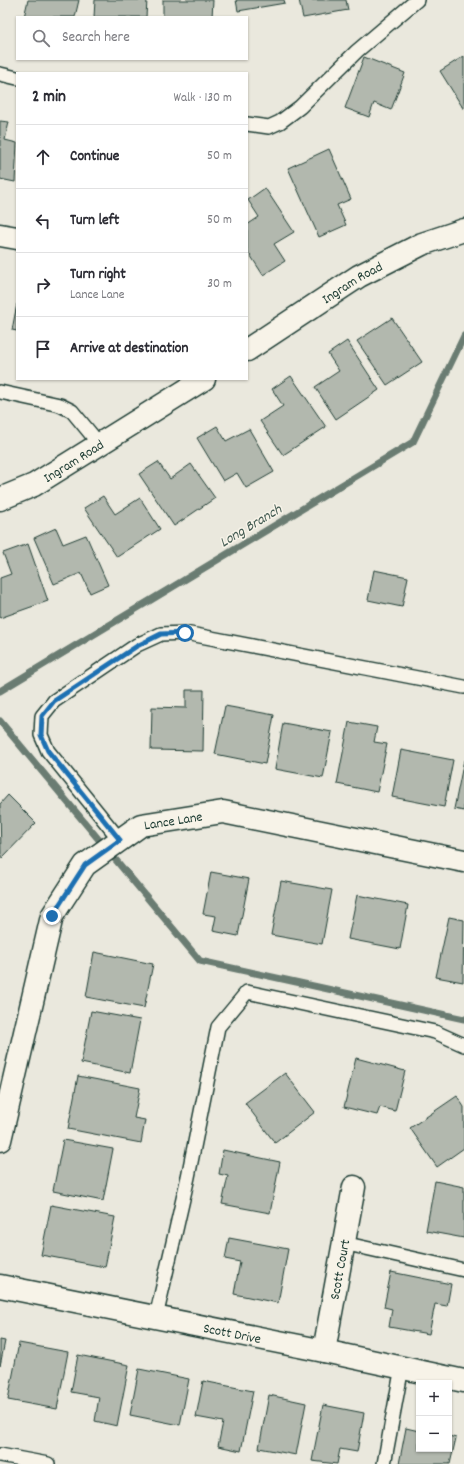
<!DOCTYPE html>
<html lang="en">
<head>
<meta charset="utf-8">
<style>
	body { margin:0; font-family:Dekko,sans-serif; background:#f2f2f3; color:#2b2b33 }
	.controls { position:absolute; right:12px; bottom:12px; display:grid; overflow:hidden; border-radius:0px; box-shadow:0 1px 3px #0004 }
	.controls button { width:36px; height:36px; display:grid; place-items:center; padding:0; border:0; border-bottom:1px solid #e1e1e2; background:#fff; color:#2b2b33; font:20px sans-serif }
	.stop { position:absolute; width:12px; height:12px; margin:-9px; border:3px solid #1f6fb2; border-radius:50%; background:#fff }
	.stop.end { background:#1f6fb2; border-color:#fff; box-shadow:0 1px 4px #0008 }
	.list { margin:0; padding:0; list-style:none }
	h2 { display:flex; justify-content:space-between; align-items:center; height:52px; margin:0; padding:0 16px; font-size:17px }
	h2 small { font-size:13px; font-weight:400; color:#7c7c81 }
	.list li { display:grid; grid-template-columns:26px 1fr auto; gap:12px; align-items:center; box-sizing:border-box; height:64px; padding:0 16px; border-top:1px solid #e1e1e2 }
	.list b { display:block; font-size:15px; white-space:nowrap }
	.list p { margin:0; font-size:13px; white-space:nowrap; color:#7c7c81 }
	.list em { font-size:13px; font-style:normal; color:#7c7c81 }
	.icon { flex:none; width:22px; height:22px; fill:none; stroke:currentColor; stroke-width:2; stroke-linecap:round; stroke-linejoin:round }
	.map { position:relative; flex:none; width:464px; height:1464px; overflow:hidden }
	.search { position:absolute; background:#fff; box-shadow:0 1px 3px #0004; left:16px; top:16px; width:232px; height:44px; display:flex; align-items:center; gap:10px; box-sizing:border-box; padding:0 14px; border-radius:0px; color:#7c7c81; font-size:15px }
	.panel { position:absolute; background:#fff; box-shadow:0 1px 3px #0004; left:16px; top:72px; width:232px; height:308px; border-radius:0px }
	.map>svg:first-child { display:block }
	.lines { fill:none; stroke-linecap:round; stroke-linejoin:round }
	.stream { stroke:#6a7c72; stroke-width:7 }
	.building { fill:#b2b8ae; stroke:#1f3d34 }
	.service-casing { stroke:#1f3d34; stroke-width:16 }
	.minor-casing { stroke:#1f3d34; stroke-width:25 }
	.service { stroke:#f7f3e8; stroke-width:13 }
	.minor { stroke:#f7f3e8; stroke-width:22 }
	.route { stroke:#1f6fb2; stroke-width:5 }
	.labels { text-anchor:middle; stroke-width:3; stroke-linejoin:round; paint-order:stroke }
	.street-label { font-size:14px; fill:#1f3d34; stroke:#f7f3e8 }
	.water-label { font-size:15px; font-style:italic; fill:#445c53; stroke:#f7f3e8 }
</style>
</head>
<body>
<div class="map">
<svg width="464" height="1464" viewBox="0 0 464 1464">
	<rect width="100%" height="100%" fill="#eae8dd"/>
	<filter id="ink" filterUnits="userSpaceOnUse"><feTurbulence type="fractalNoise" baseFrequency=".025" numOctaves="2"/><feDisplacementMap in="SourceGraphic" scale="8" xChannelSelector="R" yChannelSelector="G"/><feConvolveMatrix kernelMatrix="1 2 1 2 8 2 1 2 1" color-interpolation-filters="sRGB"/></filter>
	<g filter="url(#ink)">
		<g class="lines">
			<g class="stream">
				<polyline points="0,691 413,442 464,336"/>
				<polyline points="0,721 200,961 464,1019"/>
			</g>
		</g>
		<g class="building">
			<polygon points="28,0 79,0 75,17 24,17"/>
			<polygon points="95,0 147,0 146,17 94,17"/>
			<polygon points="163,0 213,0 212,17 163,17"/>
			<polygon points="236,0 284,0 285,3 238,11"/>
			<polygon points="299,0 346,0 348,10 303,18"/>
			<polygon points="464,56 464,108 463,108 440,71"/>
			<polygon points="364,57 405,73 391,110 374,103 369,117 345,108"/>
			<polygon points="0,121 9,122 5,140 17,143 15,182 0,179"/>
			<polygon points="329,149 351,199 337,205 346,225 319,237 288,168"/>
			<polygon points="265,188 294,232 274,244 285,261 263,275 247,250 247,225 259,217 248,200"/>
			<polygon points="17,304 17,331 12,330"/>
			<polygon points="392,318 422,362 387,385 357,341"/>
			<polygon points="347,341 379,390 336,419 315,387 339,371 328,354"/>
			<polygon points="291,376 326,427 283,455 260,421 283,406 272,389"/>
			<polygon points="217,426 226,441 249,429 274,472 246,488 237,473 223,481 197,438"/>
			<polygon points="158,462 170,479 191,464 215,498 174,526 139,474"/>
			<polygon points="103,496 115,514 140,498 160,529 117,557 84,508"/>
			<polygon points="56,528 63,544 86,535 108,585 90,593 81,573 54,584 34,538"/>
			<polygon points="28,544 48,601 0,618 0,578 11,574 3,553"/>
			<polygon points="374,570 408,577 402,607 368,600"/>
			<polygon points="186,690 204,690 203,751 151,750 152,707 186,708"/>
			<polygon points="225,706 274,715 265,764 215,754"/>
			<polygon points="349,722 377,727 374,742 387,744 377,792 337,784"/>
			<polygon points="283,723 332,732 323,778 275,769"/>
			<polygon points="401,750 453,760 444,807 392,797"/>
			<polygon points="464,760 464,811 454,809"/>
			<polygon points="8,795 36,823 1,859 0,804"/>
			<polygon points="211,872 249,879 238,936 213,931 216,916 203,914"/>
			<polygon points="281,881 332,890 322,944 271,935"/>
			<polygon points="357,895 408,905 400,949 348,939"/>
			<polygon points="449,917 464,920 463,982 436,977"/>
			<polygon points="94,952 153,964 144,1008 86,997"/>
			<polygon points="91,1011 140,1020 130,1073 81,1063"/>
			<polygon points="356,1058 405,1071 395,1111 380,1107 377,1115 344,1107"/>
			<polygon points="285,1073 315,1112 275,1143 245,1103"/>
			<polygon points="78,1076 140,1088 134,1118 145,1120 141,1143 68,1129"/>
			<polygon points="457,1096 464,1107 464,1148 437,1167 410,1128"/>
			<polygon points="63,1140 113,1149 103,1201 53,1191"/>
			<polygon points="223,1150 280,1162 270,1213 222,1204 228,1176 219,1174"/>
			<polygon points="435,1181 464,1187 464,1238 426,1231"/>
			<polygon points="51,1205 115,1217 105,1267 41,1255"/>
			<polygon points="229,1238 288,1249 278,1303 234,1294 240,1262 225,1259"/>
			<polygon points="391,1272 451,1284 447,1306 435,1304 429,1334 389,1327 392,1309 384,1307"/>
			<polygon points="0,1340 5,1341 0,1366"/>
			<polygon points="19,1343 68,1352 57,1409 8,1400"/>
			<polygon points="78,1355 129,1365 117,1426 95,1421 99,1397 71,1392"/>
			<polygon points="139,1369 189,1379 180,1425 130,1415"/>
			<polygon points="203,1381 253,1391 241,1451 218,1446 223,1422 196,1417"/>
			<polygon points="269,1395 306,1403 296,1455 259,1448"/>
			<polygon points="323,1405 364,1413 357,1452 340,1449 337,1464 312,1461"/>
			<polygon points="406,1428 419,1431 419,1449 449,1449 449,1436 456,1438 450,1464 399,1464"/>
		</g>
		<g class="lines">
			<g class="service-casing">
				<g id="service">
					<polyline points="0,74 17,78"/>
					<polyline points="247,124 269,127 280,122 300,107 357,51 417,0"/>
					<polyline points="0,392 60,405 72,411 100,445"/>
					<polyline points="120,840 48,751 41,735 42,716 54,701 137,645 161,634 185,633 464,687"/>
					<polyline points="343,1243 464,1270"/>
					<polyline points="156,1317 188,1177 218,1027 247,992 435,1032 464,1045"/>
					<polyline points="0,1455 48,1464"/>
					<polyline points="384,1464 402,1367"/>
				</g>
			</g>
			<g class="minor-casing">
				<g id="minor">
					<polyline points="0,235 17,238"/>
					<path id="s1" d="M 247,350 L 359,276 L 422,244 L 464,230"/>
					<path id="s2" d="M 0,499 L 34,485 L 204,379"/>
					<path id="s3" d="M 0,1140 L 52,916 L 85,865 L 141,825 L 223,812 L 464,861"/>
					<path id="s4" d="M 0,1286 L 324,1351 L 464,1381"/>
					<path id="s5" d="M 324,1351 L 354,1187"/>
				</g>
			</g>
			<use href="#service" class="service"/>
			<use href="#minor" class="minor"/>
		</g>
	</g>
	<g class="lines" filter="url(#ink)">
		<polyline class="route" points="52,916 85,865 120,840 48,751 41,735 42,716 54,701 137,646 161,634 185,633"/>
	</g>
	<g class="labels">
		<g class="street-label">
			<text dy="5" stroke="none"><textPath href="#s1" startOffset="125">Ingram Road</textPath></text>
			<text dy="5" stroke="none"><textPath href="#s2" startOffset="83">Ingram Road</textPath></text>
			<text dy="5" stroke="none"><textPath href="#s3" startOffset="392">Lance Lane</textPath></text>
			<text dy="5" stroke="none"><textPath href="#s5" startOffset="83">Scott Court</textPath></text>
			<text dy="5" stroke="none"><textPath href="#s4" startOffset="237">Scott Drive</textPath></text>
		</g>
		<g class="water-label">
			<text transform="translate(250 525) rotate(-31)" y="5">Long Branch</text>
		</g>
	</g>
</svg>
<div class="controls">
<button>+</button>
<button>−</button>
</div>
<div class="stop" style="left:185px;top:633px"></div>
<div class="stop end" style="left:52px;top:916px"></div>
<div class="search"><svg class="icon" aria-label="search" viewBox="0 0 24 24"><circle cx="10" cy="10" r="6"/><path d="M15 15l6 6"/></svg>Search here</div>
<section class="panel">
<h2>2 min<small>Walk · 130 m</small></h2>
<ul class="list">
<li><svg class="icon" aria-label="ahead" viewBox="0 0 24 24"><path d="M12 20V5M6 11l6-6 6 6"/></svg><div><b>Continue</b></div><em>50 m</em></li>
<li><svg class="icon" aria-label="left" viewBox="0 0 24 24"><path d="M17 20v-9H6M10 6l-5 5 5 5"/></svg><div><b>Turn left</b></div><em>50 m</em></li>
<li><svg class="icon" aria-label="right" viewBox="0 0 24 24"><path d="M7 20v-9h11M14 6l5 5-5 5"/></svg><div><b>Turn right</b><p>Lance Lane</p></div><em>30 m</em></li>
<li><svg class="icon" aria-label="arrive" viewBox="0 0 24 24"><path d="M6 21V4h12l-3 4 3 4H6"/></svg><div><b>Arrive at destination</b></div></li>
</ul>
</section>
</div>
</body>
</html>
